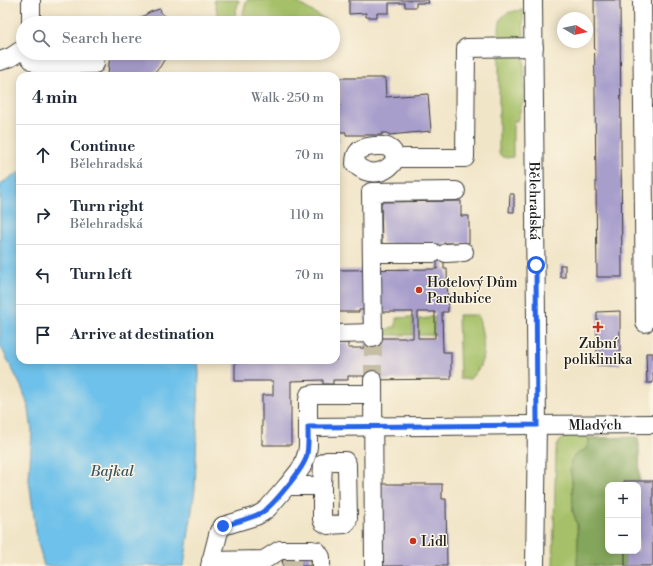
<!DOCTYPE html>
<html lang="en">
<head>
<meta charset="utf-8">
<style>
	body { margin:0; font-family:"Libre Bodoni",serif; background:#f6f6f7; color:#1f2937 }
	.controls { position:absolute; right:12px; bottom:12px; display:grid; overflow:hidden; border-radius:8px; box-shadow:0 2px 10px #0003 }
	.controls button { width:36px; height:36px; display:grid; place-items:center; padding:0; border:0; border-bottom:1px solid #e0e1e3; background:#fff; color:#1f2937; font:20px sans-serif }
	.compass { position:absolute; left:557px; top:12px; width:36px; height:36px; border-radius:50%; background:#fff; box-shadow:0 2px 10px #0003; rotate:99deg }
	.stop { position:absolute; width:12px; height:12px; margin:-9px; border:3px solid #2563eb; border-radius:50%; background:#fff }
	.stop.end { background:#2563eb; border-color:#fff; box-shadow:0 1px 4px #0008 }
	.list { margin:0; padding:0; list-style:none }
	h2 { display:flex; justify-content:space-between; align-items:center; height:52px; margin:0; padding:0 16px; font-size:17px }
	h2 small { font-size:13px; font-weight:400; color:#747a83 }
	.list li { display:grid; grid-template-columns:26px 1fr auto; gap:12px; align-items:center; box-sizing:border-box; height:60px; padding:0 16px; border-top:1px solid #e0e1e3 }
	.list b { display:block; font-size:15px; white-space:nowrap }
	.list p { margin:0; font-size:13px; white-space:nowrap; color:#747a83 }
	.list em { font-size:13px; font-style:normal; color:#747a83 }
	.icon { flex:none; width:22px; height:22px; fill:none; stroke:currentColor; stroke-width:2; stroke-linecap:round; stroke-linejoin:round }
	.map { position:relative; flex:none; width:653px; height:566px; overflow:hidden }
	.search { position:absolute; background:#fff; box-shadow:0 2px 10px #0003; left:16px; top:16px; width:324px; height:44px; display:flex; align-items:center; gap:10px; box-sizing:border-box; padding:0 14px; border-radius:22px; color:#747a83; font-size:15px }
	.panel { position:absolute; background:#fff; box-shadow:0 2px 10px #0003; left:16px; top:72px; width:324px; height:292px; border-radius:12px }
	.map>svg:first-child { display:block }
	.green { fill:#a5c067; stroke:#606e42 }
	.forest { fill:#84a65c; stroke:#50613c }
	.water { fill:#6ec1ea; stroke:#456e83 }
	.building { fill:#a79ecc; fill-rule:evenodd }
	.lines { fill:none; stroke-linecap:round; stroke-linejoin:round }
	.minor-tunnel { stroke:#c6bda5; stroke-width:18; stroke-dasharray:18 9; stroke-linecap:butt }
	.minor-casing { stroke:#3c3a36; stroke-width:20 }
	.minor { stroke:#fff; stroke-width:18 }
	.route { stroke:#2563eb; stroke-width:5 }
	.poi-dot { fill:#c8321e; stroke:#fcf5e5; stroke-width:1.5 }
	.labels { text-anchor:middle; stroke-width:3; stroke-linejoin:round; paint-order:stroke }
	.street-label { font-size:14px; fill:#1c1c1c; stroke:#fcf5e5 }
	.poi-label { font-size:14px; fill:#1c1c1c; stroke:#fcf5e5; text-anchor:start }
	.water-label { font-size:15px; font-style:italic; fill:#395664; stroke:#fcf5e5 }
</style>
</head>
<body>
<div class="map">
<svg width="653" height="566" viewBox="0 0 653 566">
	<rect width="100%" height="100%" fill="#fcf5e5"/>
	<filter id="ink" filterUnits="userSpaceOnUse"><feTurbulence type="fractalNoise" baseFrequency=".025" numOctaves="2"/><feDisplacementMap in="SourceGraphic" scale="8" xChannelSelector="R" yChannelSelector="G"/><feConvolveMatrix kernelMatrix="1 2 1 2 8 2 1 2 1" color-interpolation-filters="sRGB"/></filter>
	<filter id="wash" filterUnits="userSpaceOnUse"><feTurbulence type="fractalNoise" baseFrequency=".012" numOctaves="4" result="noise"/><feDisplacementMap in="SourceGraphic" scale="16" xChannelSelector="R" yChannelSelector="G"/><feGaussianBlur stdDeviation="0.9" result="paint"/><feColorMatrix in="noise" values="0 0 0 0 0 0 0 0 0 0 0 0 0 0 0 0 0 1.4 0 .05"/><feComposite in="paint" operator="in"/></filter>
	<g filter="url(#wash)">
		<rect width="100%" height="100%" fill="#f1e5c7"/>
		<g class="green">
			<polygon points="214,0 239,0 233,23 220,23"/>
			<polygon points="247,0 293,0 331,23 240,23"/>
			<path d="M 523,10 L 524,36 L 520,40 L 499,41 C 499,19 498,12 523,10 Z"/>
			<path d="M 499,55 L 518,55 L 524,60 L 524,98 L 517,121 L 513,121 L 513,157 C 508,158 502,159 499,153 Z"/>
			<path d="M 458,315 L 478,315 C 482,331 487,350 480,366 C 478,371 473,375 470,379 L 460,379 Z"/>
			<polygon points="435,316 435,335 418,335 418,319 429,318 430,317"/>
			<polygon points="413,317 413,335 386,335 387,330 392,327 396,327 396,318"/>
			<path d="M 574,433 L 584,433 L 589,438 L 588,444 L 586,449 L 580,452 L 570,470 L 572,480 L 573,512 L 577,524 L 578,543 L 577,566 L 553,566 L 556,449 C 559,440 565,435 574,433 Z"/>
		</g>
		<polygon class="forest" points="638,437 639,443 640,481 624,481 624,485 608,485 608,551 625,551 625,566 577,566 578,543 577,524 573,512 572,480 570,470 571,462 574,456 586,449 588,444 589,438"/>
		<polygon class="water" points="20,172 20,360 198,360 199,374 195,489 184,566 44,566 37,539 29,480 32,431 29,409 22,388 0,345 0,184"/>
		<g id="blocks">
			<g class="building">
				<polygon points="349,0 428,0 429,3 416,3 416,7 405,7 405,3 389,3 389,13 377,13 377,17 366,17 366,13 349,14"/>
				<polygon points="594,0 620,0 622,277 597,277"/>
				<polygon points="160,9 161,10 160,12 173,22 174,20 176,23 132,23 150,12"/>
				<polygon points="112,53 168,53 160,67 150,76 108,76 109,63"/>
				<polygon points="340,78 385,78 386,97 428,94 431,131 389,135 388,133 382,133 382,135 346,135 346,132 337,132 340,142 336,143 336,108 340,106"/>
				<polygon points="510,194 514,194 514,212 509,212"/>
				<path d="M 461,201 L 461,216 L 469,216 L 469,243 L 444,243 L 444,269 L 447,269 L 448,312 L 442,312 L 443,352 L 451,352 L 451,379 L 364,380 L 364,376 L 348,376 L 348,380 L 333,380 L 333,384 L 323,384 L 323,380 L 291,381 L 291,445 L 262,445 L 262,395 L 273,395 L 273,381 L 235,381 L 235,360 L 336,360 L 336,343 L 348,343 L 348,348 L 364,348 L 365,310 L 359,310 L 359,312 L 336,312 L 336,270 L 437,269 L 437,244 L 382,244 L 381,202 ZM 380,312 L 413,312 L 413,338 L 380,338 ZM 418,312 L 435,312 L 435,338 L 418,338 Z"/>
				<rect x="560" y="265" width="5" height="12"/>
				<polygon points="620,311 620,365 597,365 597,312"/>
				<polygon points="646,353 653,353 653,383 647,383"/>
				<polygon points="624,481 653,481 653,566 625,566 625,551 638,551 638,485 624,485"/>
				<polygon points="380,484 442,484 442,499 446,499 447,566 380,566"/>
				<polygon points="311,554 310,566 283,566 282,555"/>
			</g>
		</g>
	</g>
	<g filter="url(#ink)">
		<use href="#blocks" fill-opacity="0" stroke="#3c3a36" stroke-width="1"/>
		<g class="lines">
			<g class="minor-tunnel">
				<polyline points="373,338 373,380"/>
				<polyline points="283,564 310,564"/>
			</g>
			<g class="minor-casing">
				<g id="minor">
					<polyline points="31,0 31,23"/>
					<path id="s1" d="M 533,0 L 537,425 L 535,566"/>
					<polyline points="642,0 645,323"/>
					<polyline points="26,53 33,61 41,66 95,64"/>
					<polyline points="0,61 11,57 23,49"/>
					<path d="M 396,158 C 394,153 393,150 389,148 C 383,144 362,146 358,152 C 355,155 355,160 355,164 C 368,177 387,175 396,158 L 465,158 L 466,48 L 534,47"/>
					<polyline points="372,253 434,253"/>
					<polyline points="446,253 464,252"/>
					<polyline points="336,334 373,333"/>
					<polyline points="373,338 371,192 456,191"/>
					<polyline points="373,380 374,566"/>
					<path id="s2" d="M 308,427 L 653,424"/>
					<polyline points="287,486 322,486 323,463 327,461 345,461 347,464 347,467 348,518 347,522 345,524 328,525 323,522 322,519 322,486"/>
					<polyline points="211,561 264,560 280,550 311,550 317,551 321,557 321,566"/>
					<polyline points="210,566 219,531 223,526 256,516 263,512 268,508 287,486 299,471 303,465 307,453 308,446 308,400 309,395 314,394 373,394"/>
				</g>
			</g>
			<use href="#minor" class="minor"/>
		</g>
	</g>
	<g class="lines" filter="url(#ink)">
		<path class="route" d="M 223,526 C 236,522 250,519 261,513 C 272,507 302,470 306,458 C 309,448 308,437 308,427 L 537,425 L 536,265"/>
	</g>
	<g class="poi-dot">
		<circle cx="419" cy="290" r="4"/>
		<path d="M596 321h4v4h4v4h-4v4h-4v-4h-4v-4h4z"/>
		<circle cx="413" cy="541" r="4"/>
	</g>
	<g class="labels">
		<g class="street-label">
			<text dy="5" stroke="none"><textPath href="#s1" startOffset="201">Bělehradská</textPath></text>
			<text dy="5" stroke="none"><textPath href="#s2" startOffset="287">Mladých</textPath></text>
		</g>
		<g class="poi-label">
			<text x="427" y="287">Hotelový Dům<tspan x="427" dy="16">Pardubice</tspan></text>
			<text x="598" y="348" text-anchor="middle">Zubní<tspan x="598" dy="16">poliklinika</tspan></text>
			<text x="421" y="546">Lidl</text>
		</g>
		<g class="water-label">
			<text x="112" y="476">Bajkal</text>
		</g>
	</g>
</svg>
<div class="controls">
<button>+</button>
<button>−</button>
</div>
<svg class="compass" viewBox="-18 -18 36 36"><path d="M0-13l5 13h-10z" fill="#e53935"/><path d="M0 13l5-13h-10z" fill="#747a83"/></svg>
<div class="stop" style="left:536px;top:265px"></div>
<div class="stop end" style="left:223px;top:526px"></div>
<div class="search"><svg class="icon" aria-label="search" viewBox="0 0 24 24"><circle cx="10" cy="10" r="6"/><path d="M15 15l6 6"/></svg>Search here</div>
<section class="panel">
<h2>4 min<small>Walk · 250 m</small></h2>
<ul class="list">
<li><svg class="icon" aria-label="ahead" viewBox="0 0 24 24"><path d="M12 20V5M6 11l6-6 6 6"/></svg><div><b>Continue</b><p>Bělehradská</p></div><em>70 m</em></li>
<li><svg class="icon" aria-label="right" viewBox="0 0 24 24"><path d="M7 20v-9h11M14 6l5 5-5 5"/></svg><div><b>Turn right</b><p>Bělehradská</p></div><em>110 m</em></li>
<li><svg class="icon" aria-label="left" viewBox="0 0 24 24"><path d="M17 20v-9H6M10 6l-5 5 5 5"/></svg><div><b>Turn left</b></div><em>70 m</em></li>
<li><svg class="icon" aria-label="arrive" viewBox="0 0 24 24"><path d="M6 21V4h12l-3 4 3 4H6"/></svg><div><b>Arrive at destination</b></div></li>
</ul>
</section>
</div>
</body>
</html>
